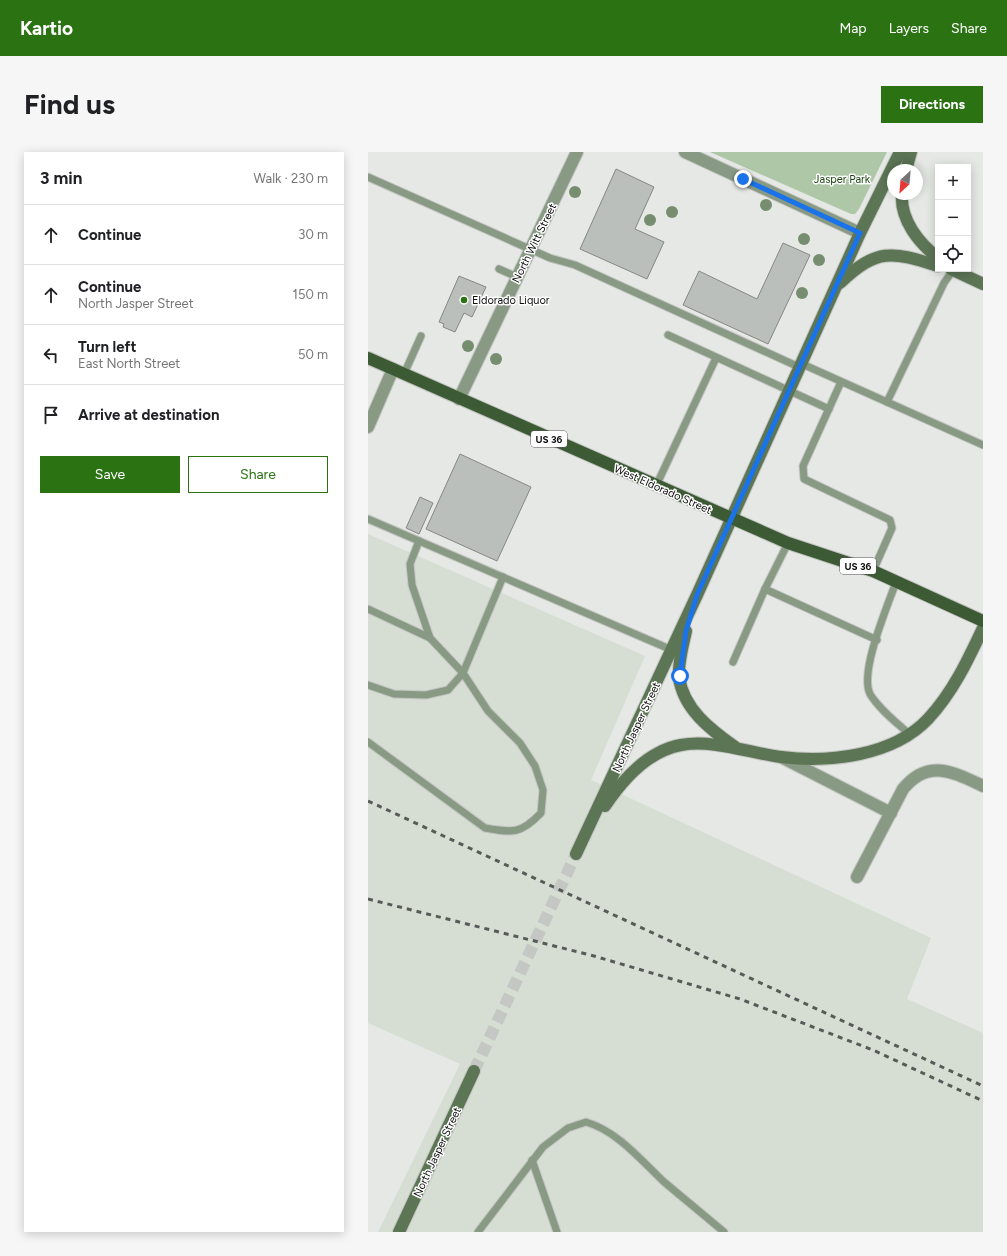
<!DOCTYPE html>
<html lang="en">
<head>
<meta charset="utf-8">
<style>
	body { margin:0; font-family:Figtree,sans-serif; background:#f6f6f6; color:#202124 }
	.controls { position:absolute; right:12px; top:12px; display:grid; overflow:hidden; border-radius:0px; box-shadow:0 2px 10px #0003 }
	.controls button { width:36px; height:36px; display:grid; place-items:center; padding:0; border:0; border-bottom:1px solid #e0e0e0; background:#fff; color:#202124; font:20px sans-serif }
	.compass { position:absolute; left:519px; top:12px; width:36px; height:36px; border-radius:50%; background:#fff; box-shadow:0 2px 10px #0003; rotate:206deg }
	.stop { position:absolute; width:12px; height:12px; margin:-9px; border:3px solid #1a73e8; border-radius:50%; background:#fff }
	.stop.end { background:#1a73e8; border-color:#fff; box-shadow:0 1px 4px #0008 }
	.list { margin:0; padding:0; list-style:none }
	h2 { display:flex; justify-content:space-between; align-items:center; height:52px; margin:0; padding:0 16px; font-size:17px }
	h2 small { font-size:13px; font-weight:400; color:#757577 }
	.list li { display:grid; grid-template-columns:26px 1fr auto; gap:12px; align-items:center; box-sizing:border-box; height:60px; padding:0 16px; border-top:1px solid #e0e0e0 }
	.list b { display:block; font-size:15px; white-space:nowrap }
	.list p { margin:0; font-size:13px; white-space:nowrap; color:#757577 }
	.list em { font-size:13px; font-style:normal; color:#757577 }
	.actions { display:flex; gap:8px; padding:12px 16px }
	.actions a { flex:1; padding:9px 0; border:1px solid #2b7213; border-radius:0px; text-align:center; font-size:14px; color:#2b7213 }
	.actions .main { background:#2b7213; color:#fff }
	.icon { flex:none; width:22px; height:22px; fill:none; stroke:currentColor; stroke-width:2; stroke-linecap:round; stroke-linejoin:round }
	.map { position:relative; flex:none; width:615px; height:1080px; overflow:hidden; border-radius:0px }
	header { display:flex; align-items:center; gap:24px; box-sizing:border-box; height:56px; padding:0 20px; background:#2b7213; color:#fff }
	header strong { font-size:19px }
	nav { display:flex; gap:22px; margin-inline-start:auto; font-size:14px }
	.intro { display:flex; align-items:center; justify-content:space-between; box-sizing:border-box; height:96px; padding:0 24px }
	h1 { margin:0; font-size:28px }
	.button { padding:10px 18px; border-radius:0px; background:#2b7213; color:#fff; font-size:14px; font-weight:700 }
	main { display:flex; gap:24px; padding:0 24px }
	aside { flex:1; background:#fff; border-radius:0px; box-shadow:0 2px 10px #0003 }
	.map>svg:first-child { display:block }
	.built { fill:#d6ded4 }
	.green { fill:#adc7a7 }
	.building { fill:#bbbfbb; stroke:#858884 }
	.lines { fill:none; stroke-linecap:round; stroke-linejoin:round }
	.secondary-tunnel { stroke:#c5c7c4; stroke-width:12; stroke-dasharray:12 6; stroke-linecap:butt }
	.lane-casing { stroke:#c3c5c2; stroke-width:9 }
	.street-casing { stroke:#c3c5c2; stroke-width:14 }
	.secondary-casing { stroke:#c3c5c2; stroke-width:14 }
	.primary-casing { stroke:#c3c5c2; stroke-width:14 }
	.lane { stroke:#899a84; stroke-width:7 }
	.street { stroke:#899a84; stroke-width:12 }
	.secondary { stroke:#5c7555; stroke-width:12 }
	.primary { stroke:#3c5b34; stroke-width:12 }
	.rail { stroke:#585a58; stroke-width:3; stroke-dasharray:5 5; stroke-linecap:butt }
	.tree { fill:#768e6f }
	.route { stroke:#1a73e8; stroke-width:5 }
	.poi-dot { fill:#2b7213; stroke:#fff; stroke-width:1.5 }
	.labels { text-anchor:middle; stroke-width:3; stroke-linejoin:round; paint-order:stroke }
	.shield { fill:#fff; stroke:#565756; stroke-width:1 }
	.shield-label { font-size:10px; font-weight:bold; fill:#0e0f0e }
	.park-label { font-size:11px; fill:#1c4410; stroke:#fff }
	.street-label { font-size:11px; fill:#0e0f0e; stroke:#fff }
	.poi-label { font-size:11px; fill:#0e0f0e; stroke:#fff; text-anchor:start }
</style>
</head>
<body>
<header>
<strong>Kartio</strong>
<nav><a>Map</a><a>Layers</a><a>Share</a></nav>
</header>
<div class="intro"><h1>Find us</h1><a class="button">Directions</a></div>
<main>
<aside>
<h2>3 min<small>Walk · 230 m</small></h2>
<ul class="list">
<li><svg class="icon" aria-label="ahead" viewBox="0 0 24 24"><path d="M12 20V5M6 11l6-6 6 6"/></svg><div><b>Continue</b></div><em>30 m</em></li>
<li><svg class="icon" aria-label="ahead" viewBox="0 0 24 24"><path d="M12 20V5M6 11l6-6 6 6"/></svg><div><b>Continue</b><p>North Jasper Street</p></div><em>150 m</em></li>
<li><svg class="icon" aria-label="left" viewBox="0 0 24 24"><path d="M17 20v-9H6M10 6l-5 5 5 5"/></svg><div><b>Turn left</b><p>East North Street</p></div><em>50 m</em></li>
<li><svg class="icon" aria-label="arrive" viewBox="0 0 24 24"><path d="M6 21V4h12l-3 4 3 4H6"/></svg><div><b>Arrive at destination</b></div></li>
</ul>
<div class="actions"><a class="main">Save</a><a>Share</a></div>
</aside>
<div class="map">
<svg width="615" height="1080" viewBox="0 0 615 1080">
	<rect width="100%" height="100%" fill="#e5e8e4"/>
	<polygon class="built" points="0,382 277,504 223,628 563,786 539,847 615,881 615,1080 10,1080 92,912 0,871"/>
	<polygon class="green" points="342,0 519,0 491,57 487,62 483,62"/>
	<g class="building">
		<polygon points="248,17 286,35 267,77 296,90 279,127 212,97"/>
		<polygon points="415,91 442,103 400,192 315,153 331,119 389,147"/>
		<polygon points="91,124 118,135 104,165 96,161 87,180 75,175 76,172 71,170"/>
		<polygon points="92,302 163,335 129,409 58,377"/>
		<polygon points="52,345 65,351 51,382 38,376"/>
	</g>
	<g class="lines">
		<polyline class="secondary-tunnel" points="106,919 208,702"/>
		<g class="lane-casing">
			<g id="lane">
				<polyline points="0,25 182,106 207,113 431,215"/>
				<polyline points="131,117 149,125"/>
				<polyline points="300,183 461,257"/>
				<polyline points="432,211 615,293"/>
				<polyline points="36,222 53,184"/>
				<polyline points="473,230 435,314 436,327 522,368 524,376 505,419"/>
				<polyline points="519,250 576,131 585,118"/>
				<polyline points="288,334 348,206"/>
				<polyline points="0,367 304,498"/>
				<polyline points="51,389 42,412 44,433 62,486"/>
				<polyline points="420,391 397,437 509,488"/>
				<path d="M 528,430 C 520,453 491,520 502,542 C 511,557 528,570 541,582"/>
				<path d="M 0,457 L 62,486 L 95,521 L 120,559 L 152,591 L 167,614 L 175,638 L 173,661 C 153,682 145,681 117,676 L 0,590"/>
				<polyline points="365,510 397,437"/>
				<polyline points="0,533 26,542 58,543 80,538 95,521 135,425"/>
				<polyline points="164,1008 189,1080"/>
				<path d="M 110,1080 L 175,995 L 200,976 L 218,970 C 249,979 272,1007 295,1029 C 315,1046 336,1063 356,1080"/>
			</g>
		</g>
		<g class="street-casing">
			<g id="street">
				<polyline points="317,0 492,81"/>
				<polyline points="91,247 209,0"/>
				<polyline points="0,275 25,217"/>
				<polyline points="413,605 523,661"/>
				<path d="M 489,725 L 535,637 C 560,606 585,620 615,634"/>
			</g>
		</g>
		<g class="secondary-casing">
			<g id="secondary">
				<polyline points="538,18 543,0"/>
				<path d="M 534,42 C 532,68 551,91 570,106"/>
				<polyline points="583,117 615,132"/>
				<path d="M 472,131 C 509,96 523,99 570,114"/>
				<path d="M 318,479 C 315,493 310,510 311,525 C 315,557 343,578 367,595"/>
				<path d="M 237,654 C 255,627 280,599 313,593 C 344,587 382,601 413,605 C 461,611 525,604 560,567 C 585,540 600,508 615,476"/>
				<polyline points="208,702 329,443 492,81 532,0"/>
				<polyline points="31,1080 106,919"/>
			</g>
		</g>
		<g class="primary-casing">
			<polyline id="primary" points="0,206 420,391 505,419 615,469"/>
		</g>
		<use href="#lane" class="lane"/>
		<use href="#street" class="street"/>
		<use href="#secondary" class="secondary"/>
		<use href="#primary" class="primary"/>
		<g class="rail">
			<polyline points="0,649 615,934"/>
			<polyline points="0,747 226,804 372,847 505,898 615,949"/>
		</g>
	</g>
	<g class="tree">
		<circle cx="207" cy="40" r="6"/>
		<circle cx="398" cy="53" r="6"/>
		<circle cx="304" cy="60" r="6"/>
		<circle cx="282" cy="68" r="6"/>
		<circle cx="436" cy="87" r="6"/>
		<circle cx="451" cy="108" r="6"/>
		<circle cx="434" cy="141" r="6"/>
		<circle cx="100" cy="194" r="6"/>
		<circle cx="128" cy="207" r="6"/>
	</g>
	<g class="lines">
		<polyline class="route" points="312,524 318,479 329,443 492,81 375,27"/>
	</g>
	<circle class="poi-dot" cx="96" cy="148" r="4"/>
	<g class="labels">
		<g class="shield">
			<rect x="163" y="279" width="36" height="16" rx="3"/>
			<rect x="472" y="406" width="36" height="16" rx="3"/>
		</g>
		<g class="shield-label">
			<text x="181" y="291">US 36</text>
			<text x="490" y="418">US 36</text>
		</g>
		<g class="park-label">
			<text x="474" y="31">Jasper Park</text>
		</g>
		<g class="street-label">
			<text transform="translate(166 91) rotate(-64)" y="4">North Witt Street</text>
			<text transform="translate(295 337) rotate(24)" y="4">West Eldorado Street</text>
			<text transform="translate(268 575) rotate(-65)" y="4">North Jasper Street</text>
			<text transform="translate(69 1000) rotate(-65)" y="4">North Jasper Street</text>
		</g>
		<g class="poi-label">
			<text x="104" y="152">Eldorado Liquor</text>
		</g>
	</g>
</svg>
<div class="controls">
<button>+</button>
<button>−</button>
<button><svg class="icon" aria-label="locate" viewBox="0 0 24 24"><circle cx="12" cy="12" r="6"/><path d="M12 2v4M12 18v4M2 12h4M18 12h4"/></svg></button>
</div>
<svg class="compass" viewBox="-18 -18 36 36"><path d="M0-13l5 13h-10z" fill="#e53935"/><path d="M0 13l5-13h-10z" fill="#757577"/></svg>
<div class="stop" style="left:312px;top:524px"></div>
<div class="stop end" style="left:375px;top:27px"></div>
</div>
</main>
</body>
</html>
